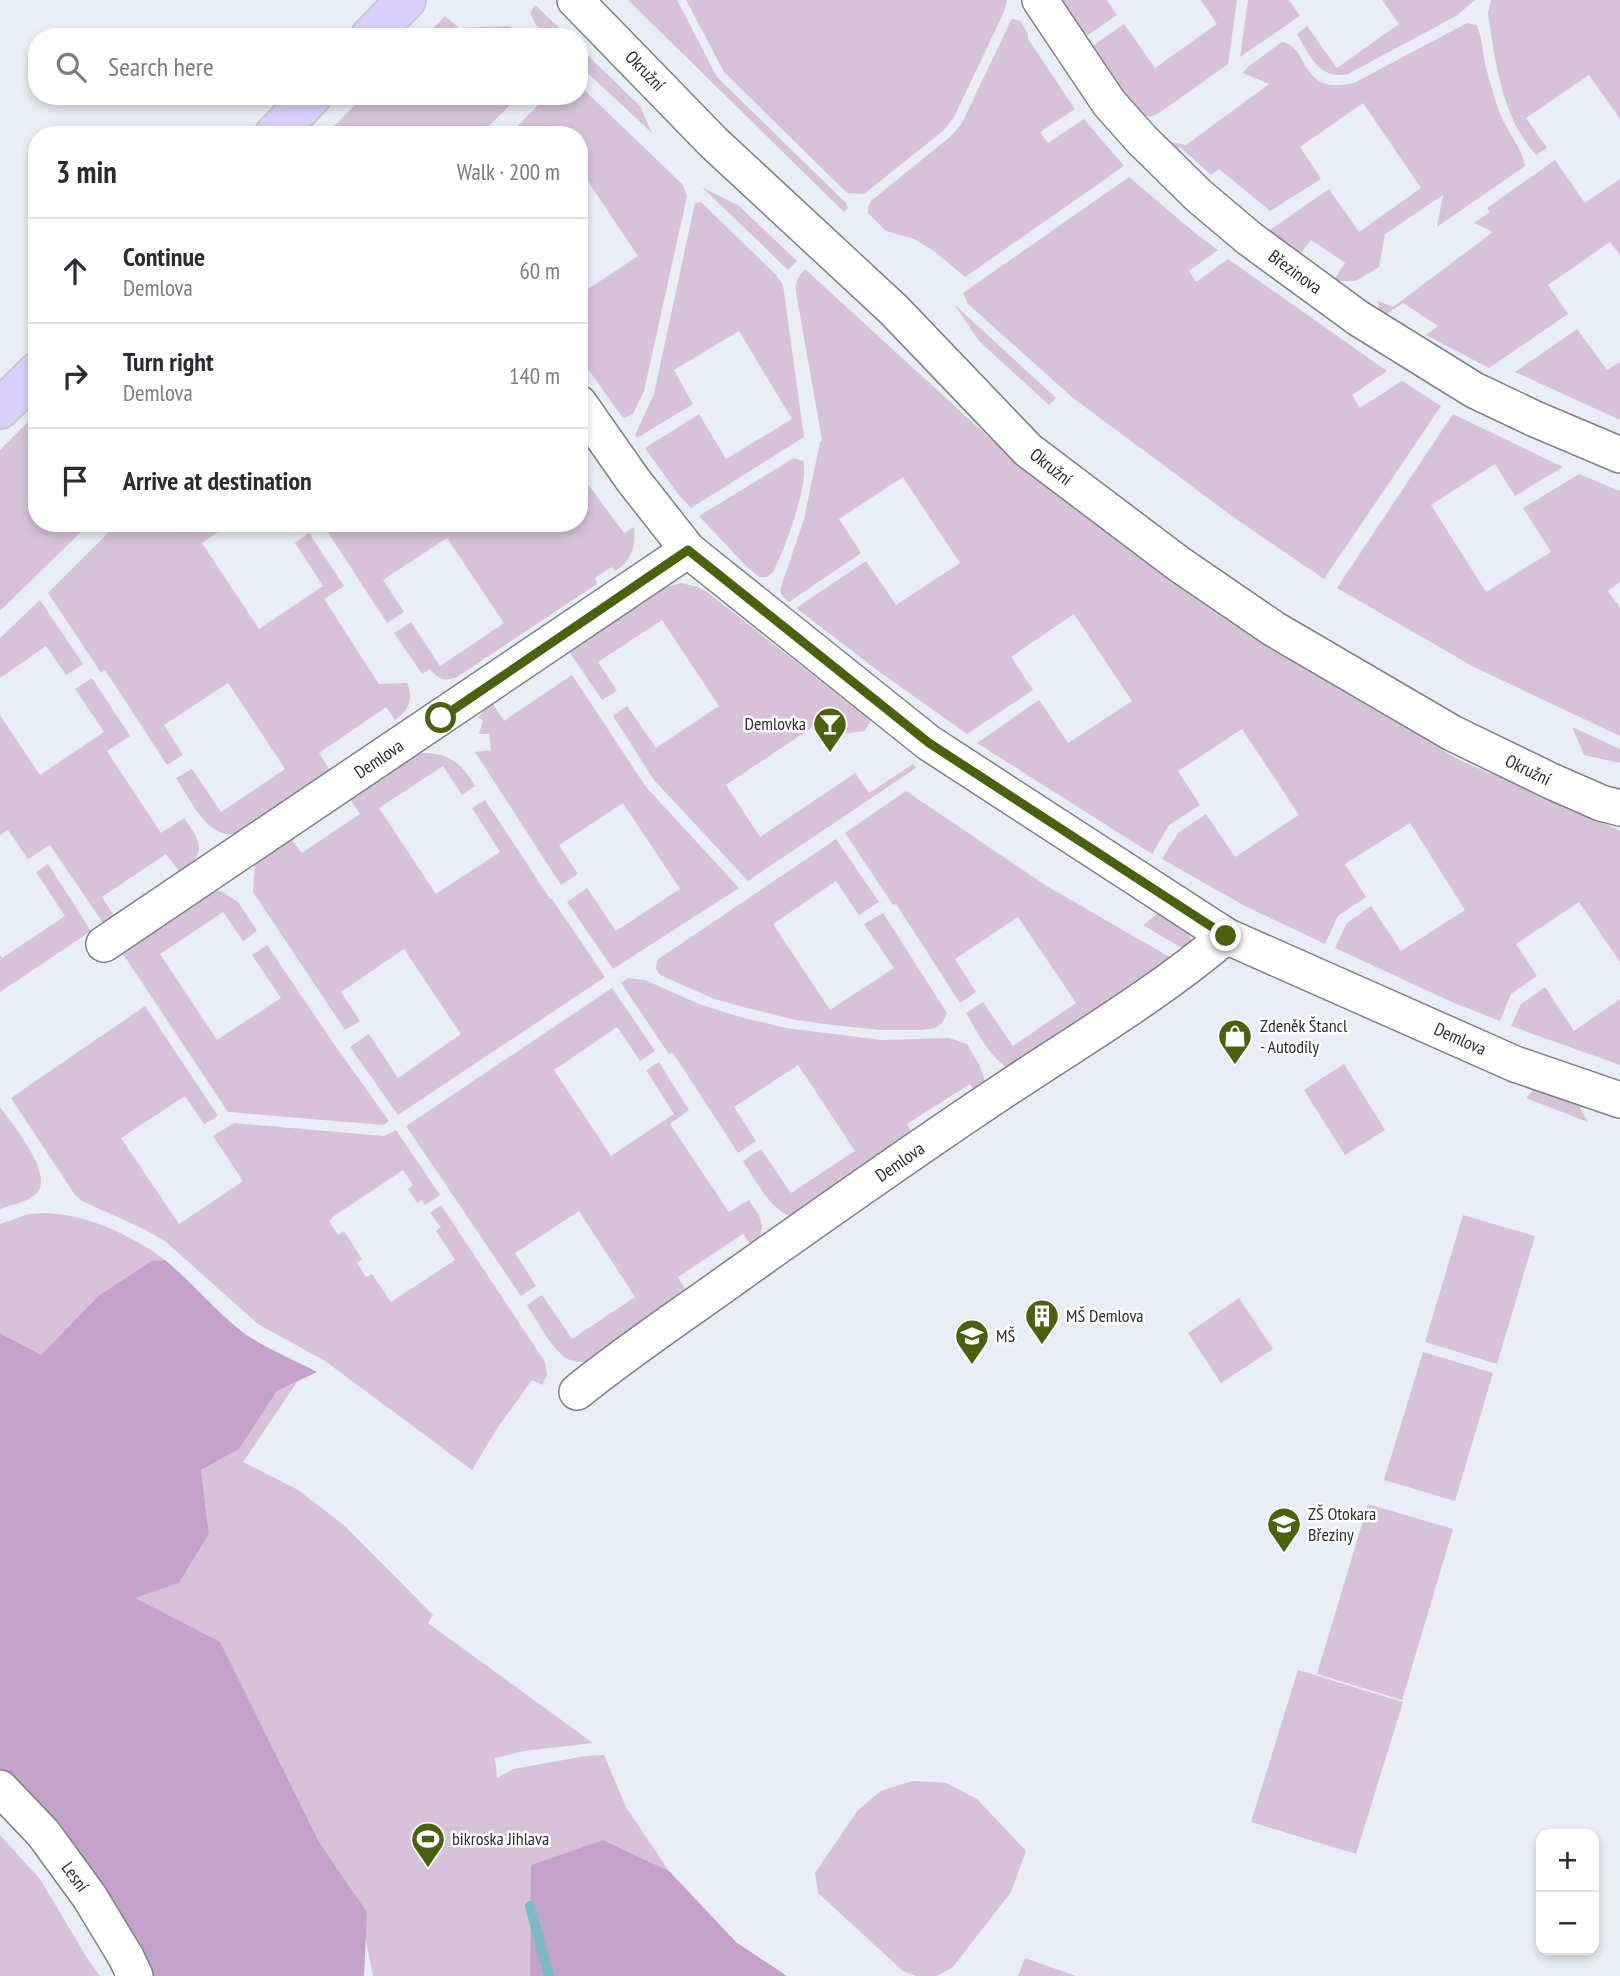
<!DOCTYPE html>
<html lang="en">
<head>
<meta charset="utf-8">
<style>
	body { margin:0; font-family:"PT Sans Narrow",sans-serif; background:#f2f2f3; color:#2b2b33 }
	.controls { position:absolute; right:21px; bottom:21px; display:grid; overflow:hidden; border-radius:14px; box-shadow:0 4px 10px #0003 }
	.controls button { width:63px; height:63px; display:grid; place-items:center; padding:0; border:0; border-bottom:2px solid #e1e1e2; background:#fff; color:#2b2b33; font:35px sans-serif }
	.stop { position:absolute; width:21px; height:21px; margin:-16px; border:5px solid #4a610e; border-radius:50%; background:#fff }
	.stop.end { background:#4a610e; border-color:#fff; box-shadow:0 2px 7px #0008 }
	.list { margin:0; padding:0; list-style:none }
	h2 { display:flex; justify-content:space-between; align-items:center; height:91px; margin:0; padding:0 28px; font-size:30px }
	h2 small { font-size:23px; font-weight:400; color:#7c7c81 }
	.list li { display:grid; grid-template-columns:46px 1fr auto; gap:21px; align-items:center; box-sizing:border-box; height:105px; padding:0 28px; border-top:2px solid #e1e1e2 }
	.list b { display:block; font-size:26px; white-space:nowrap }
	.list p { margin:0; font-size:23px; white-space:nowrap; color:#7c7c81 }
	.list em { font-size:23px; font-style:normal; color:#7c7c81 }
	.icon { flex:none; width:38px; height:38px; fill:none; stroke:currentColor; stroke-width:2; stroke-linecap:round; stroke-linejoin:round }
	.map { position:relative; flex:none; width:1620px; height:1976px; overflow:hidden }
	.search { position:absolute; background:#fff; box-shadow:0 4px 10px #0003; left:28px; top:28px; width:560px; height:77px; display:flex; align-items:center; gap:18px; box-sizing:border-box; padding:0 24px; border-radius:28px; color:#7c7c81; font-size:26px }
	.panel { position:absolute; background:#fff; box-shadow:0 4px 10px #0003; left:28px; top:126px; width:560px; height:406px; border-radius:28px }
	.map>svg:first-child { display:block }
	.green { fill:#d7c2da }
	.forest { fill:#c4a2c9 }
	.lines { fill:none; stroke-linecap:round; stroke-linejoin:round }
	.stream { stroke:#7abac5; stroke-width:10 }
	.minor-casing { stroke:#7d8188; stroke-width:38 }
	.major-casing { stroke:#c8c9c9; stroke-width:42 }
	.minor { stroke:#fff; stroke-width:35 }
	.major { stroke:#dad0fe; stroke-width:38 }
	.route { stroke:#4a610e; stroke-width:9 }
	.labels { text-anchor:middle; stroke-width:5; stroke-linejoin:round; paint-order:stroke }
	.street-label { font-size:18px; fill:#2c2e31; stroke:#fff }
	.poi-label { font-size:18px; fill:#2c2e31; stroke:#fff; text-anchor:start }
</style>
</head>
<body>
<div class="map">
<svg width="1620" height="1976" viewBox="0 0 1620 1976">
	<rect width="100%" height="100%" fill="#e9edf5"/>
	<g class="green">
		<polygon points="628,0 677,0 717,77 846,203 848,208 844,212"/>
		<polygon points="686,0 1006,0 1007,1 1004,12 954,117 943,131 864,194 847,193 724,72"/>
		<polygon points="1057,0 1107,0 1117,15 1082,39"/>
		<polygon points="1201,0 1237,0 1228,64 1162,111 1153,116 1140,117 1090,48 1124,24 1155,68 1217,24"/>
		<polygon points="1248,0 1289,0 1300,16 1240,57"/>
		<path d="M 1382,0 L 1475,0 L 1456,16 L 1348,74 C 1318,80 1310,55 1297,34 L 1307,26 L 1337,68 L 1399,24 Z"/>
		<path d="M 1491,0 L 1620,0 L 1620,119 L 1589,75 L 1526,118 L 1547,148 L 1536,155 C 1502,118 1495,61 1488,13 Z"/>
		<polygon points="535,5 569,37 549,37 536,25 530,13"/>
		<polygon points="445,16 459,28 510,26 522,37 424,37"/>
		<polygon points="1014,19 1020,21 1028,34 1028,39 1075,109 1040,132 1048,143 1084,119 1124,166 965,277 934,251 914,239 886,231 868,213 868,207 871,201 951,136 962,123 1011,20"/>
		<path d="M 1467,23 L 1476,25 C 1483,37 1482,50 1485,63 C 1489,79 1493,95 1499,111 C 1505,129 1523,149 1525,166 L 1437,227 L 1443,195 L 1385,234 L 1379,267 L 1356,281 L 1333,281 L 1345,263 L 1311,240 L 1299,256 L 1267,232 L 1329,189 L 1359,232 L 1421,188 L 1363,103 L 1300,147 L 1321,179 L 1270,211 L 1219,169 L 1211,175 L 1180,147 L 1174,153 L 1166,141 L 1186,145 L 1269,84 L 1243,73 L 1249,66 L 1282,42 C 1310,46 1299,99 1356,82 Z"/>
		<polygon points="579,47 640,106 652,133 579,65"/>
		<polygon points="579,85 683,185 687,196 644,391 633,414 625,418 622,417 579,356 579,295 638,256 581,171 579,171 579,135 509,135 547,96 579,96"/>
		<polygon points="364,96 519,96 480,135 325,135"/>
		<polygon points="1555,160 1585,203 1620,179 1620,255 1610,242 1548,285 1568,314 1489,368 1426,335 1438,326 1403,303 1384,316 1379,310 1378,301 1393,307 1493,232 1474,223 1490,212 1487,208"/>
		<polygon points="1129,177 1195,233 1218,250 1189,271 1196,282 1228,259 1387,371 1352,395 1360,408 1402,381 1441,406 1324,579 1232,516 1073,398 968,304 963,293"/>
		<polygon points="702,187 739,206 797,261 788,270"/>
		<polygon points="701,202 776,275 783,285 804,437 691,508 678,494 645,448 699,414 726,459 792,419 739,331 674,370 693,404 637,438 635,435 654,394 695,203"/>
		<path d="M 805,269 L 995,443 L 1055,494 L 1242,627 L 1329,683 L 1461,761 L 1555,800 L 1620,831 L 1620,962 L 1579,902 L 1516,944 L 1537,976 L 1511,994 L 1500,1021 L 1454,1003 L 1335,948 L 1347,923 L 1371,906 L 1401,951 L 1465,910 L 1410,823 L 1345,864 L 1366,897 L 1338,916 L 1325,944 L 1245,906 L 1162,859 L 1178,833 L 1206,814 L 1235,857 L 1299,815 L 1242,729 L 1178,771 L 1200,805 L 1169,825 L 1152,854 L 977,743 L 1039,700 L 1068,743 L 1132,701 L 1074,614 L 1011,657 L 1033,690 L 967,734 L 881,673 L 796,608 L 866,561 L 896,605 L 960,563 L 903,477 L 839,519 L 861,553 L 789,602 L 782,596 L 780,590 L 804,519 L 820,442 L 822,440 L 796,292 C 795,282 798,276 805,269 Z"/>
		<polygon points="954,304 1056,398 1049,405 979,341"/>
		<polygon points="1577,329 1607,370 1620,362 1620,420 1515,372"/>
		<polygon points="37,413 37,523 90,523 0,611 0,450"/>
		<polygon points="1453,414 1563,467 1515,496 1495,464 1431,505 1486,592 1551,552 1523,508 1579,474 1620,491 1620,582 1608,591 1620,608 1620,736 1474,667 1337,588"/>
		<path d="M 794,458 L 803,461 C 810,483 784,551 773,572 L 767,577 L 759,577 L 745,565 L 699,516 Z"/>
		<path d="M 579,472 L 624,533 L 634,527 C 636,547 632,560 615,571 L 612,567 L 595,578 L 597,584 L 457,677 C 444,682 438,679 430,669 L 422,674 L 394,633 L 411,622 L 440,666 L 504,623 L 447,538 L 383,580 L 404,612 L 387,623 L 323,525 L 318,528 L 315,523 L 579,523 Z"/>
		<path d="M 118,523 L 231,523 L 202,543 L 259,629 L 323,586 L 295,543 L 309,533 L 344,586 L 324,599 L 377,681 L 379,684 L 407,683 C 414,698 409,711 395,720 L 386,707 L 319,753 L 331,772 L 239,833 C 208,842 191,800 176,778 L 192,769 L 221,812 L 285,769 L 228,683 L 164,725 L 183,755 L 167,765 L 105,670 L 101,673 L 48,593 Z"/>
		<polygon points="681,583 698,587 707,592 871,720 865,731 833,735 823,720 726,785 760,837 855,773 869,793 913,764 916,768 748,881 654,780 613,716 627,706 656,748 719,706 662,620 598,662 617,691 602,700 568,650 661,588"/>
		<polygon points="40,600 83,664 66,675 46,646 0,678 0,638"/>
		<polygon points="572,675 646,787 739,888 613,969 567,902 587,888 616,931 680,889 623,803 559,845 578,874 561,885 475,752 491,750 489,734 479,734 483,720 478,718 491,701 504,721"/>
		<path d="M 92,678 L 130,736 L 107,751 L 161,833 L 184,818 C 191,828 204,843 197,856 C 194,862 185,868 180,873 L 166,854 L 102,897 L 114,916 L 103,923 L 50,845 L 28,859 L 8,830 L 0,835 L 0,715 L 40,775 L 104,732 L 75,689 Z"/>
		<polygon points="1572,727 1620,749 1620,763 1584,755"/>
		<path d="M 423,753 C 450,753 462,764 475,786 L 462,795 L 443,766 L 379,808 L 436,894 L 500,852 L 472,808 L 485,800 L 550,899 L 552,899 L 605,977 L 398,1115 L 350,1047 L 369,1034 L 398,1078 L 461,1034 L 404,949 L 341,992 L 360,1021 L 345,1030 L 253,892 L 255,863 L 288,835 L 302,853 L 360,814 L 348,796 L 414,755 Z"/>
		<path d="M 906,791 L 1045,885 L 1185,966 L 1015,1071 C 991,1062 979,1034 966,1013 L 983,1002 L 1013,1046 L 1076,1003 L 1018,917 L 955,959 L 976,992 L 960,1003 L 896,904 L 893,905 L 845,833 Z"/>
		<polygon points="836,839 879,902 859,915 836,881 773,924 830,1010 894,968 864,924 883,913 947,1013 942,1023 935,1028 923,1030 880,1030 825,1024 796,1020 739,1006 712,998 660,975 656,969 657,960"/>
		<polygon points="48,864 91,931 0,992 0,955 2,958 65,916 36,872"/>
		<polygon points="221,891 238,902 257,931 243,941 223,912 160,954 217,1040 281,998 252,955 267,945 334,1044 389,1121 383,1125 228,1112 119,948 201,893"/>
		<path d="M 1162,910 C 1180,921 1194,931 1192,954 L 1143,925 Z"/>
		<path d="M 628,978 L 645,980 L 699,1004 L 740,1017 L 786,1028 L 882,1040 L 949,1038 L 967,1044 L 980,1066 L 985,1081 L 986,1088 L 982,1102 L 970,1084 L 907,1124 L 919,1144 L 795,1218 C 770,1211 757,1182 743,1161 L 761,1149 L 791,1193 L 855,1151 L 798,1065 L 734,1107 L 756,1141 L 738,1153 L 673,1053 L 669,1054 L 621,983 Z"/>
		<polygon points="1545,987 1574,1031 1620,999 1620,1065 1511,1026 1521,1004"/>
		<path d="M 612,988 L 655,1051 L 640,1061 L 617,1027 L 554,1070 L 611,1156 L 674,1114 L 646,1070 L 659,1062 L 689,1110 L 670,1124 L 729,1212 L 749,1200 C 761,1218 769,1227 753,1247 L 743,1234 L 678,1277 L 690,1297 L 587,1362 C 581,1362 575,1362 570,1360 C 553,1353 537,1320 527,1305 L 542,1295 L 572,1339 L 635,1297 L 579,1211 L 515,1253 L 536,1286 L 521,1296 L 406,1126 Z"/>
		<polygon points="145,1006 218,1116 204,1124 185,1096 121,1138 179,1224 243,1181 213,1136 234,1123 384,1136 396,1130 440,1195 425,1205 422,1200 417,1203 408,1189 413,1185 403,1170 334,1216 329,1221 338,1235 344,1231 362,1259 357,1263 366,1277 372,1274 391,1302 455,1260 436,1231 441,1227 430,1213 441,1205 545,1362 547,1375 542,1385 532,1380 498,1427 472,1470 325,1361 258,1324 166,1242 144,1229 82,1201 75,1195 11,1098"/>
		<polygon points="1344,1064 1385,1130 1345,1155 1304,1090"/>
		<polygon points="1547,1088 1577,1102 1588,1122 1526,1098 1533,1090"/>
		<path d="M 0,1107 C 12,1124 56,1176 36,1194 C 27,1202 11,1205 0,1209 Z"/>
		<path d="M 44,1213 C 87,1214 131,1235 165,1260 L 151,1261 L 98,1296 L 41,1355 L 0,1333 L 0,1224 L 29,1214 Z"/>
		<polygon points="1463,1215 1535,1236 1497,1364 1425,1342"/>
		<polygon points="1239,1298 1273,1349 1221,1383 1188,1333"/>
		<polygon points="1423,1352 1493,1373 1455,1501 1384,1480"/>
		<polygon points="297,1382 243,1462 298,1490 345,1526 433,1615 428,1623 593,1743 524,1751 495,1758 497,1778 513,1769 586,1756 604,1755 626,1807 669,1871 603,1840 532,1865 530,1976 373,1976 357,1897 318,1840 134,1598 179,1583 209,1534 201,1470 239,1449 277,1391"/>
		<polygon points="1368,1504 1453,1529 1402,1700 1317,1674"/>
		<polygon points="1298,1670 1403,1702 1356,1854 1251,1822"/>
		<polygon points="913,1781 946,1783 977,1799 1026,1851 1011,1892 953,1967 937,1976 916,1976 903,1971 818,1893 815,1873 858,1810 881,1791"/>
		<polygon points="0,1835 40,1879 87,1958 100,1976 0,1976"/>
		<polygon points="1025,1958 1076,1976 1018,1976"/>
	</g>
	<g class="forest">
		<path d="M 165,1260 C 193,1283 216,1312 245,1334 C 267,1349 294,1360 317,1372 L 277,1391 L 239,1449 L 201,1470 L 209,1534 L 179,1583 L 135,1598 L 220,1642 L 318,1840 L 367,1912 L 364,1976 L 144,1976 L 0,1807 L 0,1333 L 41,1355 L 98,1296 L 151,1261 Z"/>
		<polygon points="603,1840 669,1871 736,1942 787,1976 530,1976 531,1865"/>
	</g>
	<g class="lines">
		<polyline class="stream" points="530,1906 549,1976"/>
		<g class="minor-casing">
			<g id="minor">
				<polyline points="575,0 714,143 894,310 1028,450 1179,564 1274,629 1452,733 1551,781 1601,803 1620,808"/>
				<polyline points="1040,0 1109,103 1141,139 1199,196 1250,239 1358,318 1474,390 1535,419 1620,455"/>
				<polyline points="579,403 633,480 688,550 929,743 1226,936 1515,1064 1620,1100"/>
				<polyline points="104,944 688,550"/>
				<path d="M 577,1392 C 629,1350 685,1313 739,1274 C 828,1211 918,1147 1009,1087 C 1083,1038 1159,993 1226,936"/>
				<polyline points="0,1788 43,1833 89,1896 126,1957 135,1976"/>
			</g>
		</g>
		<g class="major-casing">
			<g id="major">
				<polyline points="370,37 406,0"/>
				<polyline points="274,135 312,96"/>
				<polyline points="0,409 37,372"/>
			</g>
		</g>
		<use href="#minor" class="minor"/>
		<use href="#major" class="major"/>
	</g>
	<g class="lines">
		<polyline class="route" points="441,718 688,550 929,743 1226,936"/>
	</g>
	<defs>
		<g id="bar-pin" transform="scale(1.75)"><path d="M0 17L-7.5 6A9.5 9.5 0 1 1 7.5 6Z" fill="#4a610e" stroke="#fff"/><path d="M-6-5H6L.8 .8V4.5H3.5V6h-7V4.5H-.8V.8Z" fill="#fff"/></g>
		<g id="shop-pin" transform="scale(1.75)"><path d="M0 17L-7.5 6A9.5 9.5 0 1 1 7.5 6Z" fill="#4a610e" stroke="#fff"/><path d="M-5-2.5h2.3a2.7 3.5 0 0 1 5.4 0H5L5.5 6h-11ZM-1.5-2.5h3a1.5 2.3 0 0 0-3 0Z" fill="#fff"/></g>
		<g id="building-pin" transform="scale(1.75)"><path d="M0 17L-7.5 6A9.5 9.5 0 1 1 7.5 6Z" fill="#4a610e" stroke="#fff"/><path d="M-4-6H4V6H1V3H-1V6H-4ZM-2.5-4.3h1.7v1.8h-1.7ZM.8-4.3h1.7v1.8H.8ZM-2.5-1h1.7V.8h-1.7ZM.8-1h1.7V.8H.8Z" fill="#fff"/></g>
		<g id="school-pin" transform="scale(1.75)"><path d="M0 17L-7.5 6A9.5 9.5 0 1 1 7.5 6Z" fill="#4a610e" stroke="#fff"/><path d="M0-5L7-2L0 1L-7-2ZM-4 1L0 2.5L4 1V4Q0 6-4 4Z" fill="#fff"/></g>
		<g id="stadium-pin" transform="scale(1.75)"><path d="M0 17L-7.5 6A9.5 9.5 0 1 1 7.5 6Z" fill="#4a610e" stroke="#fff"/><path d="M0-5a6.5 5 0 1 0 0 10a6.5 5 0 1 0 0-10ZM-3.5-1.8h7v3.6h-7Z" fill="#fff"/></g>
	</defs>
	<g fill-rule="evenodd">
		<use href="#bar-pin" x="830" y="724"/>
		<use href="#shop-pin" x="1235" y="1036"/>
		<use href="#building-pin" x="1042" y="1316"/>
		<use href="#school-pin" x="972" y="1336"/>
		<use href="#school-pin" x="1284" y="1524"/>
		<use href="#stadium-pin" x="428" y="1839"/>
	</g>
	<g class="labels">
		<g class="street-label">
			<text transform="translate(645 71) rotate(46)" y="6">Okružní</text>
			<text transform="translate(1295 272) rotate(36)" y="6">Březinova</text>
			<text transform="translate(1051 467) rotate(38)" y="6">Okružní</text>
			<text transform="translate(379 759) rotate(-34)" y="6">Demlova</text>
			<text transform="translate(1528 770) rotate(26)" y="6">Okružní</text>
			<text transform="translate(1460 1039) rotate(24)" y="6">Demlova</text>
			<text transform="translate(900 1162) rotate(-35)" y="6">Demlova</text>
			<text transform="translate(75 1877) rotate(54)" y="6">Lesní</text>
		</g>
		<g class="poi-label">
			<text x="806" y="730" text-anchor="end">Demlovka</text>
			<text x="1260" y="1032">Zdeněk Štancl<tspan x="1260" dy="21">- Autodíly</tspan></text>
			<text x="1066" y="1322">MŠ Demlova</text>
			<text x="996" y="1342">MŠ</text>
			<text x="1308" y="1520">ZŠ Otokara<tspan x="1308" dy="21">Březiny</tspan></text>
			<text x="452" y="1845">bikroska Jihlava</text>
		</g>
	</g>
</svg>
<div class="controls">
<button>+</button>
<button>−</button>
</div>
<div class="stop" style="left:441px;top:718px"></div>
<div class="stop end" style="left:1226px;top:936px"></div>
<div class="search"><svg class="icon" aria-label="search" viewBox="0 0 24 24"><circle cx="10" cy="10" r="6"/><path d="M15 15l6 6"/></svg>Search here</div>
<section class="panel">
<h2>3 min<small>Walk · 200 m</small></h2>
<ul class="list">
<li><svg class="icon" aria-label="ahead" viewBox="0 0 24 24"><path d="M12 20V5M6 11l6-6 6 6"/></svg><div><b>Continue</b><p>Demlova</p></div><em>60 m</em></li>
<li><svg class="icon" aria-label="right" viewBox="0 0 24 24"><path d="M7 20v-9h11M14 6l5 5-5 5"/></svg><div><b>Turn right</b><p>Demlova</p></div><em>140 m</em></li>
<li><svg class="icon" aria-label="arrive" viewBox="0 0 24 24"><path d="M6 21V4h12l-3 4 3 4H6"/></svg><div><b>Arrive at destination</b></div></li>
</ul>
</section>
</div>
</body>
</html>
